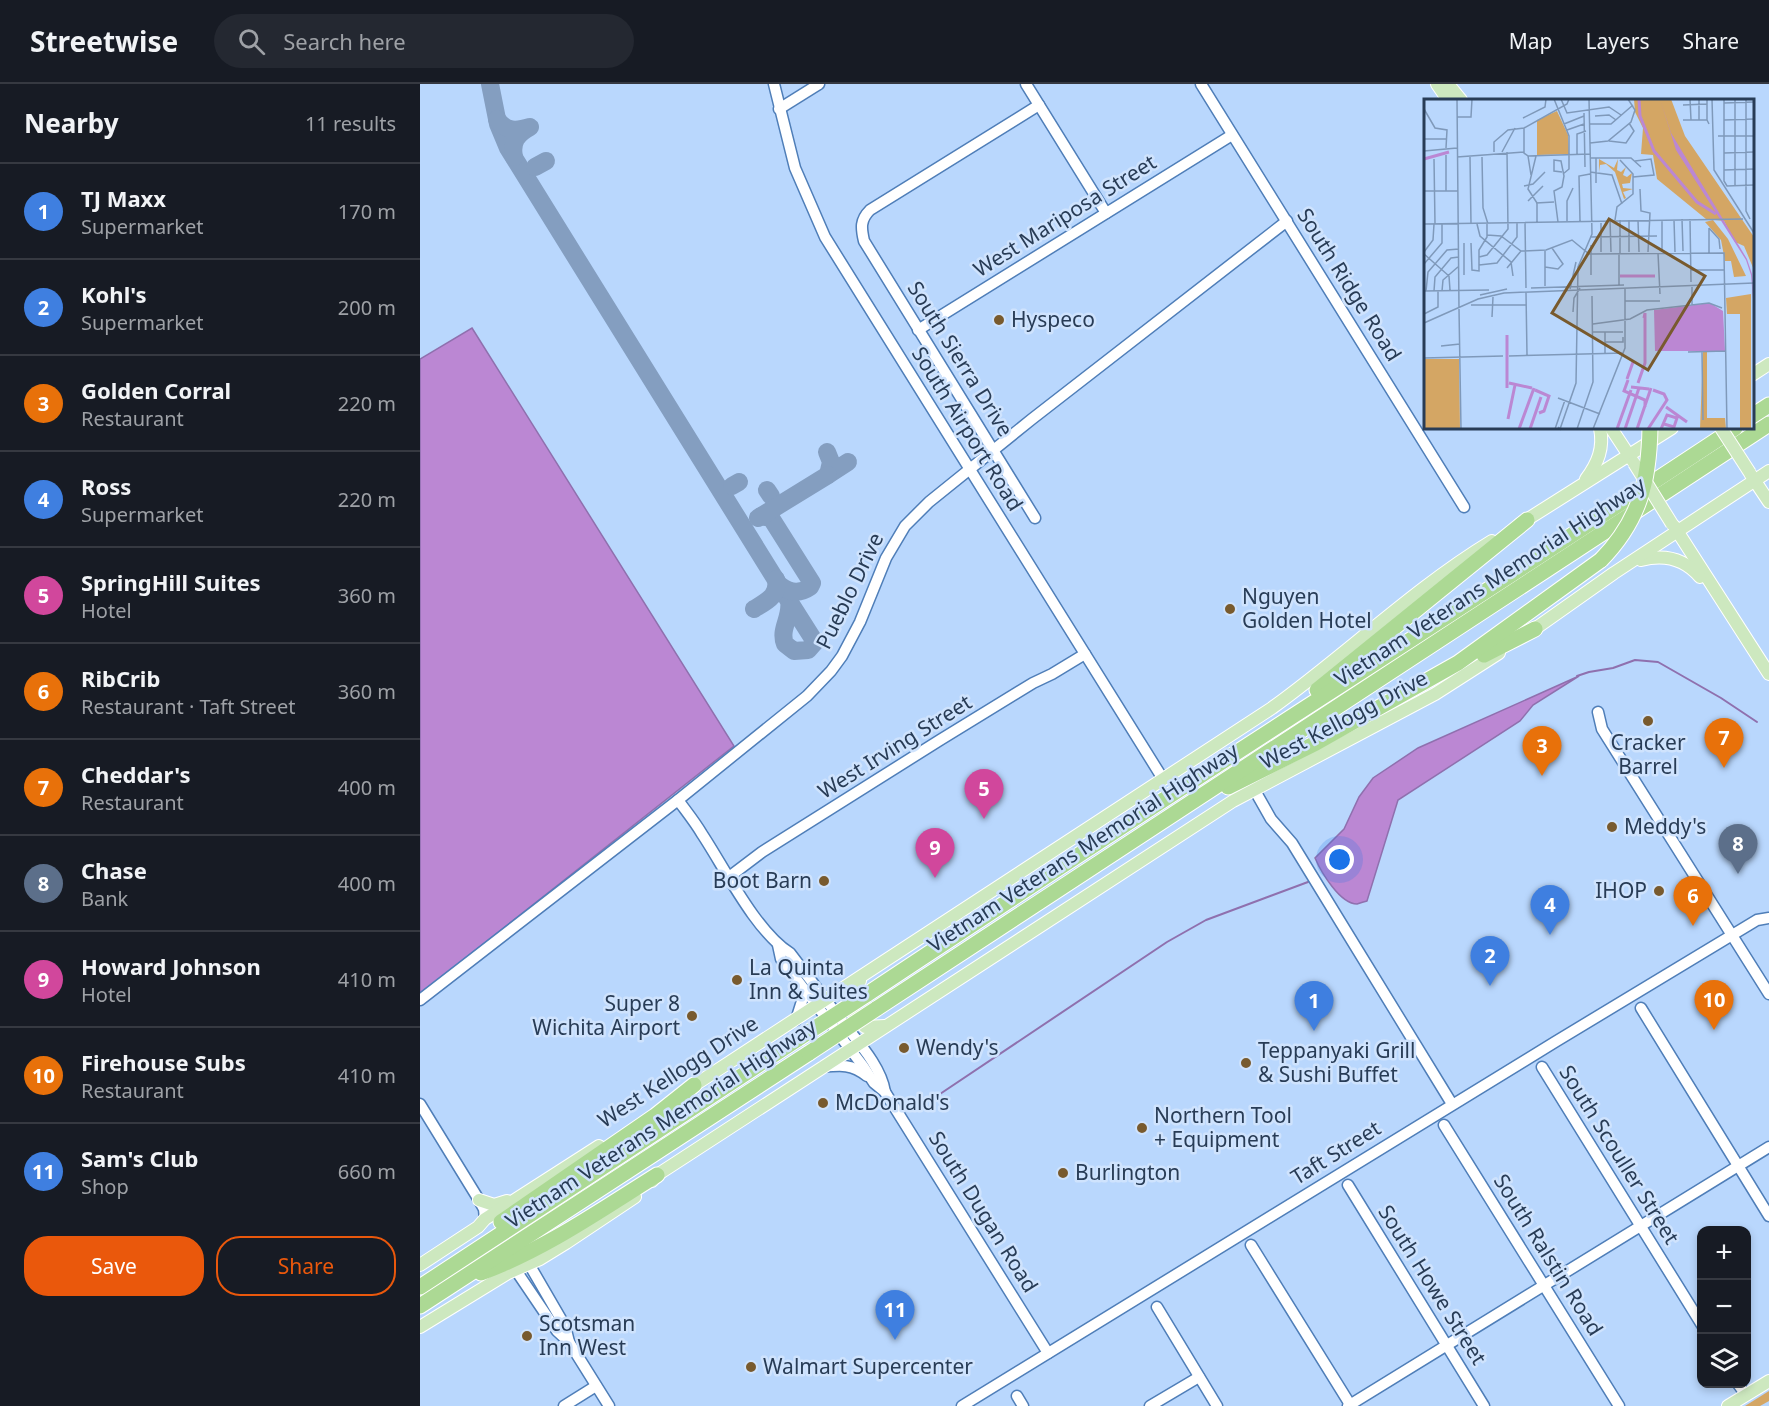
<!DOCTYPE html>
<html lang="en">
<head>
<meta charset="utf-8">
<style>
	body { margin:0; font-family:"Noto Sans",sans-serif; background:#242831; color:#f1f3f6 }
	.controls { position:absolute; right:18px; bottom:18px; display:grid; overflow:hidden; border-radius:12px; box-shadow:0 3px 9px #0003 }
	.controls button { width:54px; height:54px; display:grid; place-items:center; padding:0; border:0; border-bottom:2px solid #363941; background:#171b24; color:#f1f3f6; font:30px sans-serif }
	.you { position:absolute; left:920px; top:776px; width:21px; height:21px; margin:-15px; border:4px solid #fff; border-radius:50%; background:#1a73e8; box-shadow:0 0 0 9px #1a73e833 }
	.badge { display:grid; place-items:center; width:39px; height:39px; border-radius:50%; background:#ea580c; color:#fff; font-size:20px; font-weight:700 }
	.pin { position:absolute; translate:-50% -50px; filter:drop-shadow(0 2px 3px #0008) }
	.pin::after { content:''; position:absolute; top:32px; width:21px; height:18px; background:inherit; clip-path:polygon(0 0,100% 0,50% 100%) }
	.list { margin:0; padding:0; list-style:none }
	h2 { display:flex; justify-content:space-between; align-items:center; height:78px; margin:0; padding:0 24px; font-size:26px }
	h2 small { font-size:20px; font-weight:400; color:#9ea1a6 }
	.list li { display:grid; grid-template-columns:39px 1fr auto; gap:18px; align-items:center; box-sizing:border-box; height:96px; padding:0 24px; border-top:2px solid #363941 }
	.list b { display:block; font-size:22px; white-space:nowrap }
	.list p { margin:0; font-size:20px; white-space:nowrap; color:#9ea1a6 }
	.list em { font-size:20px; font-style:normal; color:#9ea1a6 }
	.actions { display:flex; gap:12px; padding:18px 24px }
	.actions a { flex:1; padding:14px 0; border:2px solid #ea580c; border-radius:24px; text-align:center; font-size:21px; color:#ea580c }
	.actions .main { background:#ea580c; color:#fff }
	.icon { flex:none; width:33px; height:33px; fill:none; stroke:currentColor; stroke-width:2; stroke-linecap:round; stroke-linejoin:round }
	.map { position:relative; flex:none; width:1349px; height:1322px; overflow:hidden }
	header { display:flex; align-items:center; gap:36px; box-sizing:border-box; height:84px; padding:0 30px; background:#171b24; border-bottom:2px solid #363941 }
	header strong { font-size:28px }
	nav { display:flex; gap:33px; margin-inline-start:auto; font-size:21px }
	.search { width:420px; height:54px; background:#242831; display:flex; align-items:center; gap:15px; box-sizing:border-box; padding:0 21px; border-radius:33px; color:#9ea1a6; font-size:22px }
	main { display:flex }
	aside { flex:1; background:#171b24 }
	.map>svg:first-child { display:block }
	.green { fill:#d4a664 }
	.water { fill:#bb87d3; stroke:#8f70ae; stroke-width:1.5 }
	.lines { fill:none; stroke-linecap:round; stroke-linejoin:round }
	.stream { stroke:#8f70ae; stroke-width:2 }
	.taxiway { stroke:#849ec0; stroke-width:18 }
	.minor-casing { stroke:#4f7eb8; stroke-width:13 }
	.major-casing { stroke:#fff; stroke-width:14 }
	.highway-casing { stroke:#fff; stroke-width:17 }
	.minor { stroke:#fff; stroke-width:10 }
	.major { stroke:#cde8bf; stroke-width:12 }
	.highway { stroke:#acd994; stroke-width:15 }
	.major-bridge-casing { stroke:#fff; stroke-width:14; stroke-linecap:butt }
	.highway-bridge-casing { stroke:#fff; stroke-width:17; stroke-linecap:butt }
	.major-bridge { stroke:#cde8bf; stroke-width:12 }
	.highway-bridge { stroke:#acd994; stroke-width:15 }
	.poi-dot { fill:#785a2e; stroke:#cfe3fd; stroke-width:2 }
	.labels { text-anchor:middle; stroke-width:5; stroke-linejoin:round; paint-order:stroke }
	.street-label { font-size:21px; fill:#283c56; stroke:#cfe3fd }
	.poi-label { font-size:21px; fill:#283c56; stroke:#cfe3fd; text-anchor:start }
	.inset-river { fill:none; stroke:#bb87d3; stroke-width:3 }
	.inset-road { fill:none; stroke:#7f99ba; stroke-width:1.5 }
	.view { fill:#785a2e; fill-opacity:0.15; stroke:#785a2e; stroke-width:3 }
	.inset-edge { fill:none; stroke:#283c56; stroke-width:3 }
</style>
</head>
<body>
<header>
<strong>Streetwise</strong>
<div class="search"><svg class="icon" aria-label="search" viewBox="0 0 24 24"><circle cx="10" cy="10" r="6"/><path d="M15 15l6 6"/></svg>Search here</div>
<nav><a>Map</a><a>Layers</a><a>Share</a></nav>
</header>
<main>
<aside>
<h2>Nearby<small>11 results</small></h2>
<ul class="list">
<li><span class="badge" style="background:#3f7fe0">1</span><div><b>TJ Maxx</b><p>Supermarket</p></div><em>170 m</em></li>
<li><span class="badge" style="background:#3f7fe0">2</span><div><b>Kohl's</b><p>Supermarket</p></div><em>200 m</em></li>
<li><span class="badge" style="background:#e8710a">3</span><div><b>Golden Corral</b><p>Restaurant</p></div><em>220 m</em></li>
<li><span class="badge" style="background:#3f7fe0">4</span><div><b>Ross</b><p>Supermarket</p></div><em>220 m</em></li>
<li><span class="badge" style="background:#d1479c">5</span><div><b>SpringHill Suites</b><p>Hotel</p></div><em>360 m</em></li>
<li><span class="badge" style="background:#e8710a">6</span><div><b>RibCrib</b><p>Restaurant · Taft Street</p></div><em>360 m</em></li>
<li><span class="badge" style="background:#e8710a">7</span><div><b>Cheddar's</b><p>Restaurant</p></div><em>400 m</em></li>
<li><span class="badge" style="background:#5c6f8a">8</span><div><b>Chase</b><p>Bank</p></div><em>400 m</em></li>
<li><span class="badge" style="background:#d1479c">9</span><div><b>Howard Johnson</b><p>Hotel</p></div><em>410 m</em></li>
<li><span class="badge" style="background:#e8710a">10</span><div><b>Firehouse Subs</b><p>Restaurant</p></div><em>410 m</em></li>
<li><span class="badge" style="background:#3f7fe0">11</span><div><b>Sam's Club</b><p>Shop</p></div><em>660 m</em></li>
</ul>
<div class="actions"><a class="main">Save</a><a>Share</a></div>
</aside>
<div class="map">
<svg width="1349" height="1322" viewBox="0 0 1349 1322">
	<rect width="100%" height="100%" fill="#b9d7fd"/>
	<polygon class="green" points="1349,1307 1349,1317 1340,1322 1325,1322"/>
	<g class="water">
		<polygon points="52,244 314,662 0,910 0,275"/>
		<path d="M 1159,592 L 1113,621 L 1100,637 L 978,716 L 947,817 C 943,818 940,819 937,820 C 920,820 901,788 895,774 L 924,745 L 939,713 L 953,694 L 998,664 Z"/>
	</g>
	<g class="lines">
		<g class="stream">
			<polyline points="1157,592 1169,588 1193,584 1215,576 1238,578 1301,614 1337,638"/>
			<polyline points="517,1012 747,858 786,836 888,798"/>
		</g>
		<g class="taxiway">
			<path d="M 70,0 L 78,40 L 88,64 L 369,517 C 372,533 359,545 365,560 L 374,567 L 388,566 L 395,558 L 369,517"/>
			<path d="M 77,35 C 86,48 96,47 110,43 C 97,50 91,58 94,73"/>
			<polyline points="115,83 126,77"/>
			<polyline points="407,368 411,378 408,391 428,378"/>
			<polyline points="312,402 319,398"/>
			<polyline points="347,406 351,412"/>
			<path d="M 341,432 L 351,434 L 392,499 L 390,503 C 380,510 371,509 361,502"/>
			<polyline points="338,434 408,391"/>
			<path d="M 334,525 C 347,517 359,512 356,495"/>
		</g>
		<g class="minor-casing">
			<g id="minor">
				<polyline points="354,0 375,84 405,153 743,695"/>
				<polyline points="606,0 686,129"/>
				<polyline points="781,0 1044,423"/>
				<polyline points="359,25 399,0"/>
				<polyline points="498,246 812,51"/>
				<path d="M 615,434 L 444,157 C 441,144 440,136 450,126 L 619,21"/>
				<polyline points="1178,628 1182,645 1349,910"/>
				<polyline points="834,705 851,735 872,759 1032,1020"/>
				<path d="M 258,716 C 266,727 275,738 282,750 C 304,783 336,848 370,869 C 387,891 404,914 421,936 C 437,957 461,982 465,1008"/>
				<polyline points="309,793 342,768 520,656 613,599 632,590 665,570"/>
				<polyline points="358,861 361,875 443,982 454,999 465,1008 628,1269"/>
				<polyline points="0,916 258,716 387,612 411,587 422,572 440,538 466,474 485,442 509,418 612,335 867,137"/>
				<polyline points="1221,924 1349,1132"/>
				<polyline points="376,936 382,917 379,903"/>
				<path d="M 403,983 C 421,981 432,980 447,992"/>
				<polyline points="1122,983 1282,1241"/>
				<polyline points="0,1020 59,1116 64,1125 65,1135"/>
				<polyline points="1024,1041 1199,1322"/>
				<polyline points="928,1101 1064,1322"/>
				<polyline points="831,1161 931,1322"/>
				<polyline points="109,1180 145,1242 149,1258"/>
				<polyline points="95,1185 137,1247 149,1258 189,1322"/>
				<polyline points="737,1223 797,1322"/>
				<polyline points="1318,1300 1326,1311"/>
				<polyline points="597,1312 603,1322"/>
				<polyline points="144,1322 176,1302"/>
				<polyline points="542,1322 1135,958 1337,836 1349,834"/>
				<polyline points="730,1322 779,1293"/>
				<polyline points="928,1322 1349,1063"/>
			</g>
		</g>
		<g class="major-casing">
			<g id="major">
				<polyline points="1017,0 1028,16"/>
				<polyline points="1028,0 1041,16"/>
				<polyline points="1332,291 1349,280"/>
				<polyline points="1191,344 1212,376"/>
				<polyline points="1331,391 1349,418"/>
				<path d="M 1166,395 C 1178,379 1184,364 1180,344"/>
				<polyline points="1100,440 1252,344"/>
				<polyline points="1254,442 1349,590"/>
				<path d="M 1221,476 C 1244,470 1264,474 1280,493"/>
				<polyline points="1109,549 1194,489 1349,387"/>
				<path d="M 440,897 C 424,916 428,927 445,943 L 465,942"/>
				<path d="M 267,1006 L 852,624 C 927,570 993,505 1072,457"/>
				<polyline points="232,1097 237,1091 813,717 1015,610 1079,569"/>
				<polyline points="59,1116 74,1121 87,1117"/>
				<polyline points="0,1181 58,1143 65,1135 179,1062"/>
				<polyline points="0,1243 88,1189 120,1175 146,1159 215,1113"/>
				<polyline points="1308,1322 1349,1297"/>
			</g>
		</g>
		<g class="highway-casing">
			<g id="highway">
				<polyline points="1332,332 1349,321"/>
				<polyline points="1064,571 1115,545"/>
				<polyline points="897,606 1107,436"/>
				<polyline points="808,703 896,659 1038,579 1181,476"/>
				<path d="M 446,911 C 734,719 1027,535 1315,344"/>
				<polyline points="456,925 1349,340"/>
				<polyline points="81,1138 235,1032 274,1001"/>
				<path d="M 61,1189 C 124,1166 181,1126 237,1091"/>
				<polyline points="0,1203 378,955"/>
				<polyline points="0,1222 389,969"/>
			</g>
		</g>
		<use href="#minor" class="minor"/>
		<use href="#major" class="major"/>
		<use href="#highway" class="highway"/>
		<g class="major-bridge-casing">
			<g id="major-bridge">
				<polyline points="1301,344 1330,389"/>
				<polyline points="1214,379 1252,440"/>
			</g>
		</g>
		<g class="highway-bridge-casing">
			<g id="highway-bridge">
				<path d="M 1181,476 C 1220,436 1229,397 1230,344"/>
				<polyline points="378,955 446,911"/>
				<polyline points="389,969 456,925"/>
			</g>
		</g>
		<use href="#major-bridge" class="major-bridge"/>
		<use href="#highway-bridge" class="highway-bridge"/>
	</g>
	<g class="poi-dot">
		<circle cx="579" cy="236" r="6"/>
		<circle cx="810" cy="525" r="6"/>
		<circle cx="1228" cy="637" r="6"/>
		<circle cx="1192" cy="743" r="6"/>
		<circle cx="404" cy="797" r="6"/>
		<circle cx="1239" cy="807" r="6"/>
		<circle cx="317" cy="896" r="6"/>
		<circle cx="272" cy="932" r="6"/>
		<circle cx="484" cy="964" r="6"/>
		<circle cx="826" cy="979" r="6"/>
		<circle cx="403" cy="1019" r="6"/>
		<circle cx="722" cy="1044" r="6"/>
		<circle cx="643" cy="1089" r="6"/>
		<circle cx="107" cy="1252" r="6"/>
		<circle cx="331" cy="1283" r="6"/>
	</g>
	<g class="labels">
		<g class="street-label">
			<text transform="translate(645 132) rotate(-32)" y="7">West Mariposa Street</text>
			<text transform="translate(929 201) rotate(58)" y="7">South Ridge Road</text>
			<text transform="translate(540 275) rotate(58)" y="7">South Sierra Drive</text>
			<text transform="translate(547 345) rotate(58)" y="7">South Airport Road</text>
			<text transform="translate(1070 498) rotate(-33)" y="7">Vietnam Veterans Memorial Highway</text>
			<text transform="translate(430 507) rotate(-64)" y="7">Pueblo Drive</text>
			<text transform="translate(924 636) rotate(-28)" y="7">West Kellogg Drive</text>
			<text transform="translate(475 663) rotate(-32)" y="7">West Irving Street</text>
			<text transform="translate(663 764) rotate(-33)" y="7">Vietnam Veterans Memorial Highway</text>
			<text transform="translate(258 988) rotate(-33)" y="7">West Kellogg Drive</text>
			<text transform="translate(241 1040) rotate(-33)" y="7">Vietnam Veterans Memorial Highway</text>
			<text transform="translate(916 1069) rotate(-32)" y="7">Taft Street</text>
			<text transform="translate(1199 1071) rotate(58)" y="7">South Scouller Street</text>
			<text transform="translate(563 1128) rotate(58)" y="7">South Dugan Road</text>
			<text transform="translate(1128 1171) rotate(58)" y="7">South Ralstin Road</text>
			<text transform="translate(1012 1201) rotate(58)" y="7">South Howe Street</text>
		</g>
		<g class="poi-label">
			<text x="591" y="243">Hyspeco</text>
			<text x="822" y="520">Nguyen<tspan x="822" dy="24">Golden Hotel</tspan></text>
			<text x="1228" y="666" text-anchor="middle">Cracker<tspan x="1228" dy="24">Barrel</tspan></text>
			<text x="1204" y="750">Meddy's</text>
			<text x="392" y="804" text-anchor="end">Boot Barn</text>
			<text x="1227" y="814" text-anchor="end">IHOP</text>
			<text x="329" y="891">La Quinta<tspan x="329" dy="24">Inn &amp; Suites</tspan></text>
			<text x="260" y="927" text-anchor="end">Super 8<tspan x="260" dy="24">Wichita Airport</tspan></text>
			<text x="496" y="971">Wendy's</text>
			<text x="838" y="974">Teppanyaki Grill<tspan x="838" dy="24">&amp; Sushi Buffet</tspan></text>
			<text x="415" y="1026">McDonald's</text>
			<text x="734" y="1039">Northern Tool<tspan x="734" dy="24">+ Equipment</tspan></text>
			<text x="655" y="1096">Burlington</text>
			<text x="119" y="1247">Scotsman<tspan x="119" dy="24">Inn West</tspan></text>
			<text x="343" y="1290">Walmart Supercenter</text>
		</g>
	</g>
	<g transform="translate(1004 15)">
		<rect width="330" height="330" fill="#b9d7fd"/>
		<path d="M 210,0 L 247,0 L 261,37 L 330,138 L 330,171 L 320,147 L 311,143 L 300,122 L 282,120 L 233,80 L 229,56 L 217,55 L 219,29 L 211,13 ZM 133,12 L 144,36 L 145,55 L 113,56 L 113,21 ZM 175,60 L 190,69 L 194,60 L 193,71 L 197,73 L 202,68 L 199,76 L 203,78 L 208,74 L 206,84 L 198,85 L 199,89 L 209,90 L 199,93 L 202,99 L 200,100 L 191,73 L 182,65 L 176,66 L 175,73 ZM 289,121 L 304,140 L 322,177 L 310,178 L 307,162 L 301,162 L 297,141 L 281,123 ZM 327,195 L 327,330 L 316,330 L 316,215 L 303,215 L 302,199 ZM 279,253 L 283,253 L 283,319 L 301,319 L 302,330 L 276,330 ZM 0,260 L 35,260 L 36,330 L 0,330 Z" fill="#d4a664"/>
		<path d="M 236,0 L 247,34 L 323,160 L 328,175 L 330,212 L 327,176 L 322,161 L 252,51 ZM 286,204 L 299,212 L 301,252 L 231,252 L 230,211 Z" fill="#bb87d3"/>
		<path class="inset-river" d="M 215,0 L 216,17 L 230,52 L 273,103 L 292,115M 0,60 L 25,53M 196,177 L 231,177M 83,236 L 83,289M 203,280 L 209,263M 204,281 L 200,292 L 221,301 L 221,308M 85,284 L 108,289M 214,284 L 221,264 L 221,214 L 220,219M 207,288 L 225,290M 111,291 L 125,297 L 120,312 L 115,314M 242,308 L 263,323M 84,320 L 91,286M 95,330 L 110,289M 106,330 L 117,298M 193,330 L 207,291M 201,330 L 215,289M 213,330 L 227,289M 224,330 L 243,301 L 240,295 L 229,291M 237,330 L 243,316 L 253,319 L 250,328 L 240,325"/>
		<path class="inset-road" d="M 33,0 L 35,210M 130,0 L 145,37 L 145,70 L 139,75M 137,0 L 143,14 L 185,8 L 197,16M 266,0 L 267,21M 275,0 L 275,21M 283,0 L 283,21M 288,0 L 290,71 L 330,134M 300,0 L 300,82 L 303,87 L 330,86M 311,0 L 311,87M 322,0 L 322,112 L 326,120M 300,4 L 330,3M 259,6 L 283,5M 0,10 L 11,29 L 23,31 L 22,49M 160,14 L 161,68M 171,17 L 185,16 L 192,21M 33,18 L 47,18 L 48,0M 99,19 L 121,8 L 122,0M 259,21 L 283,21 L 285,25M 300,21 L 330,20M 140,25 L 160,17M 166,25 L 187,25 L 209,6M 100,29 L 143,5 L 145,0M 100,29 L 100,54 L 104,57 L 107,76M 143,31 L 160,25M 294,37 L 330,37M 0,40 L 23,40M 185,42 L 202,44 L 210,32 L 205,24M 166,44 L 184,42 L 207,23 L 211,11 L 204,0M 0,52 L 33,49M 70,53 L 70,43 L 84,31 L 100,29M 78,53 L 91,29M 300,54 L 330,53M 22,56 L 22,92M 153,56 L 153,35 L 162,32M 104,57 L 166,55M 112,57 L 104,90 L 113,104 L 113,123M 33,58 L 100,53M 46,58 L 47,125M 58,58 L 59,109 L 64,125M 166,59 L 207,59 L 217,68M 172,59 L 172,84M 10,60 L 11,125M 300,71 L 330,70M 166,73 L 188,76 L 198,105M 209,78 L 230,76 L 227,60 L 211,62M 100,87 L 109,85 L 121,73M 216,90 L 217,112 L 226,114 L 224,153M 0,92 L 34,92M 104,102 L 119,87M 112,104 L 130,103M 258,120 L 259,152M 266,120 L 267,183M 186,121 L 187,153M 191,121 L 193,108 L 209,95 L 209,75 L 196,61M 196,121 L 196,154M 205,121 L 205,153M 214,121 L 215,153M 238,121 L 238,153M 250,121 L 251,153M 143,122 L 143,102 L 149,89M 156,122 L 155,77 L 166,75M 177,122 L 177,153M 101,123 L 102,189M 134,123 L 130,92 L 138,88 L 140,77 L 137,62 L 130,61 L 130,72 L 138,73M 0,125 L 319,120M 53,125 L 56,137 L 87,163 L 89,177M 285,129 L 295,140 L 296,150M 63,136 L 77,137 L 97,152 L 122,151 L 148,141 L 165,155 L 300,154 L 303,330M 166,138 L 233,137M 40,144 L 40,176M 47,144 L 48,171 L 55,172 L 55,151 L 63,138 L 63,125M 167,146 L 167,176M 121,151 L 121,187M 0,153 L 9,141 L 10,125M 234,154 L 236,195M 285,154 L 285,129M 0,155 L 25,177 L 26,191M 195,155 L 195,186M 55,158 L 63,156 L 84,130 L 83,53M 0,165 L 18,144 L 18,125M 55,166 L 73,164 L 93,138 L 93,124M 121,168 L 134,170 L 139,165 L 128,149M 83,169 L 97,152M 267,171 L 301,171M 107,189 L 200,186M 146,190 L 152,163M 0,192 L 65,191M 2,192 L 4,173 L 23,151 L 35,150M 10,192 L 11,178 L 27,159 L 35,158M 18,192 L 19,181 L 35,167M 102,194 L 103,256M 56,196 L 83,190M 201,202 L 236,202M 47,206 L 102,206M 268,206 L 268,188M 35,210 L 37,330M 149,213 L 150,199 L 156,189M 0,215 L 14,208 L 14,192M 68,218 L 69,198M 0,224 L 54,200 L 80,194 L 330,184M 169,225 L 206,220 L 223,211 L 285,204 L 298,209M 169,233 L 199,233M 181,233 L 181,255M 181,243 L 199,243 L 199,238M 17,247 L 36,245M 264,253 L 302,252M 278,253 L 279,321M 85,257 L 200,254M 0,259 L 79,257M 134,299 L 176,315M 134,328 L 136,330 L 152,284 L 154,168 L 168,135 L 165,0M 131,330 L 141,301M 153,330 L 169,283 L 168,197M 169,330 L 201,249 L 201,190"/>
		<path class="view" d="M 185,120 L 281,177 L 224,271 L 128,214 Z"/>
		<rect width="330" height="330" class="inset-edge"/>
	</g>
</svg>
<div class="controls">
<button>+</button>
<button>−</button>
<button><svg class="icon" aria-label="layers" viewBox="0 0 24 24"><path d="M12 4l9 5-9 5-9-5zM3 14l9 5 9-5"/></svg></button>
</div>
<div class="you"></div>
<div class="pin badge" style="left:894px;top:947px;background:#3f7fe0">1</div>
<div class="pin badge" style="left:1070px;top:902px;background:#3f7fe0">2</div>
<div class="pin badge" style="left:1122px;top:692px;background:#e8710a">3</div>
<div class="pin badge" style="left:1130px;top:851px;background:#3f7fe0">4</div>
<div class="pin badge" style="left:564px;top:735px;background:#d1479c">5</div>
<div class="pin badge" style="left:1273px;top:842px;background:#e8710a">6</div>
<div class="pin badge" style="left:1304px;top:684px;background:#e8710a">7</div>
<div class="pin badge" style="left:1318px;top:790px;background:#5c6f8a">8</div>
<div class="pin badge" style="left:515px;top:794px;background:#d1479c">9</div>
<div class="pin badge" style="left:1294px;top:946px;background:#e8710a">10</div>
<div class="pin badge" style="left:475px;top:1256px;background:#3f7fe0">11</div>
</div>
</main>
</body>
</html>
